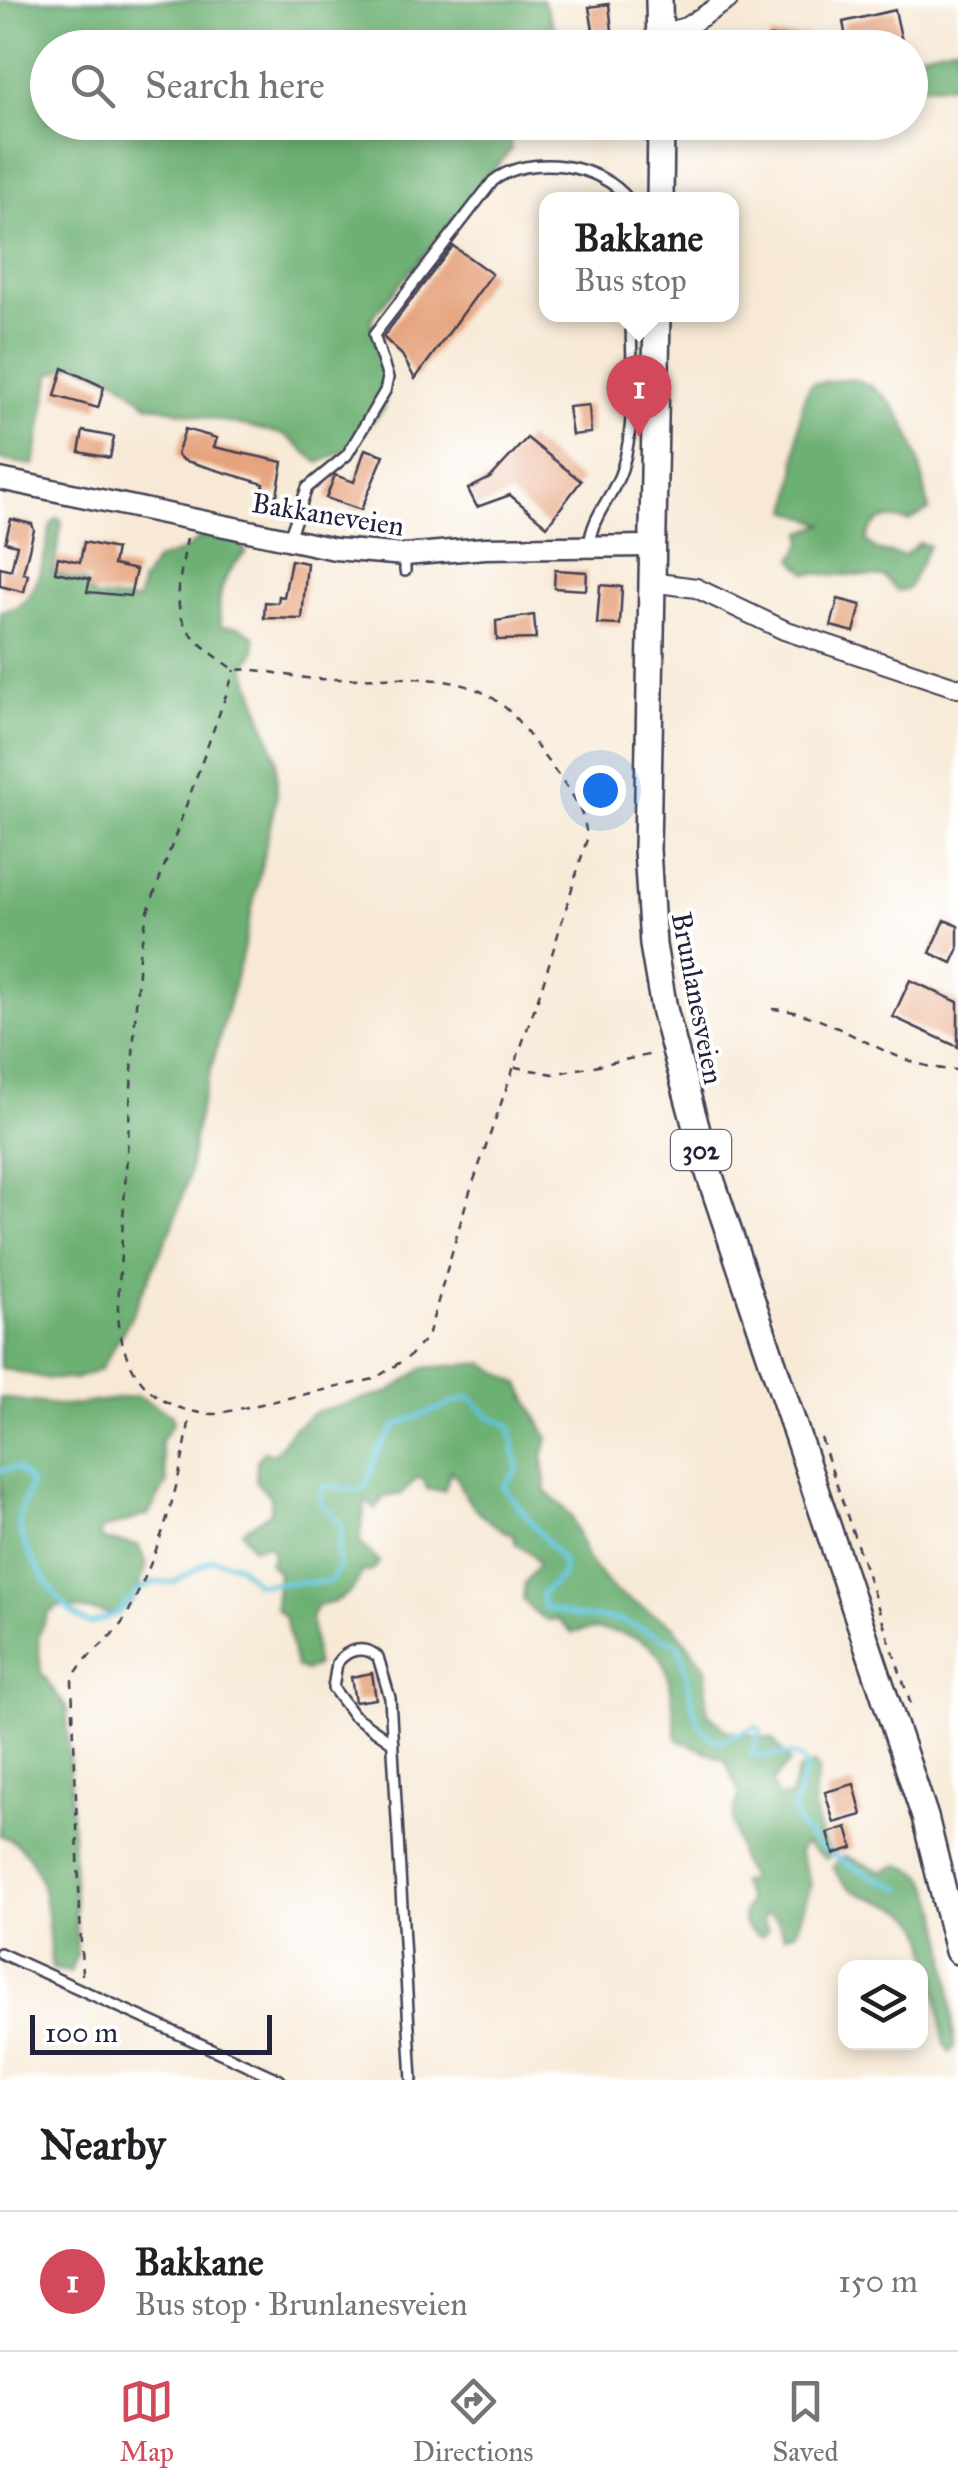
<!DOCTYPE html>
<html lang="en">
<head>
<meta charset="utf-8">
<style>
	body { margin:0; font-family:"IM FELL Great Primer",serif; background:#f6f6f6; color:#202124 }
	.controls { position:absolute; right:30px; bottom:30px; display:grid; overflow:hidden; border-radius:20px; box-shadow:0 5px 15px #0003 }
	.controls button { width:90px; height:90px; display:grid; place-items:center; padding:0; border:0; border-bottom:2px solid #e0e0e0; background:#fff; color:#202124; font:50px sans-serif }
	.scale { position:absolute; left:30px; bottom:25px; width:242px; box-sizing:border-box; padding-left:10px; border:5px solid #22223b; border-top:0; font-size:28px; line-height:35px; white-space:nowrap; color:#22223b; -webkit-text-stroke:8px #fff; paint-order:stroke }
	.you { position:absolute; left:600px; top:790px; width:35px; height:35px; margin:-25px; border:8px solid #fff; border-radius:50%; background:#1a73e8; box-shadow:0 0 0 15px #1a73e833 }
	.badge { display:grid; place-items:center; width:65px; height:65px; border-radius:50%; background:#d1495b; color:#fff; font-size:32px; font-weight:700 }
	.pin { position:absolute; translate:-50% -82px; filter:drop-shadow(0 2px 5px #0008) }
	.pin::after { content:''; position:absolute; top:52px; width:35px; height:30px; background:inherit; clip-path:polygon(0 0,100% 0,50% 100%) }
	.popup { position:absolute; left:539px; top:192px; width:200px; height:130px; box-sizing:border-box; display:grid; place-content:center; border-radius:20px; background:#fff; filter:drop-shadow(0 2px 8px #0005); font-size:32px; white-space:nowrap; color:#757577 }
	.popup b { font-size:38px; color:#202124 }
	.popup::after { content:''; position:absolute; left:50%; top:100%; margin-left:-20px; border:20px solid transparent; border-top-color:#fff }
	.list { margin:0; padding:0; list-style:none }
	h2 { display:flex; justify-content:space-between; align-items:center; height:130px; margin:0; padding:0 40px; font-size:42px }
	h2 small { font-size:32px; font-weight:400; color:#757577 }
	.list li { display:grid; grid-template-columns:65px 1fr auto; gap:30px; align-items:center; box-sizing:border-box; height:140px; padding:0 40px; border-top:2px solid #e0e0e0 }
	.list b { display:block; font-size:38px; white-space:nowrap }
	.list p { margin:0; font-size:32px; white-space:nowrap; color:#757577 }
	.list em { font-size:32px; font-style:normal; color:#757577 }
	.icon { flex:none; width:55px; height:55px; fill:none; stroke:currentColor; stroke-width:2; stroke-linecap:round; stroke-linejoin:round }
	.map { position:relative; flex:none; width:958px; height:2080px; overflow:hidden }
	.search { position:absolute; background:#fff; box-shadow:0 5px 15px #0003; left:30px; right:30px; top:30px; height:110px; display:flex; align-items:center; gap:25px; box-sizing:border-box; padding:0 35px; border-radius:55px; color:#757577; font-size:38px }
	.sheet { height:270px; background:#fff }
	nav { display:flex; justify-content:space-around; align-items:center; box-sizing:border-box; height:140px; border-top:2px solid #e0e0e0; background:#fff; font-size:28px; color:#757577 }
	nav a { display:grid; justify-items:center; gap:5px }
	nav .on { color:#d1495b }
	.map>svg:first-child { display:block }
	.forest { fill:#6db073; stroke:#486957; stroke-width:2.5 }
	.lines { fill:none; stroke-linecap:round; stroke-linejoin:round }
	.stream { stroke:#61c6de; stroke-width:5 }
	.building { fill:#e6a27b }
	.service-casing { stroke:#424052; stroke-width:14 }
	.minor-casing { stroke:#424052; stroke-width:22 }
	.tertiary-casing { stroke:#424052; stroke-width:25 }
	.primary-casing { stroke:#424052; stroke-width:30 }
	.path { stroke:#424052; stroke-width:2.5; stroke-dasharray:8 8; stroke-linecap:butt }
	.service { stroke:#fff; stroke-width:9 }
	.minor { stroke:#fff; stroke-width:18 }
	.tertiary { stroke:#fff; stroke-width:20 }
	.primary { stroke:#fff; stroke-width:25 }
	.labels { text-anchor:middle; stroke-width:8; stroke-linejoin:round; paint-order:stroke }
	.shield { fill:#fff; stroke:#646476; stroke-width:2.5 }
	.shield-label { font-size:25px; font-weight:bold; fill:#22223b }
	.street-label { font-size:28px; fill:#22223b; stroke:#fff }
</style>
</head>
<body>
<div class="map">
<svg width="958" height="2080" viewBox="0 0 958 2080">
	<rect width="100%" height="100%" fill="#fff"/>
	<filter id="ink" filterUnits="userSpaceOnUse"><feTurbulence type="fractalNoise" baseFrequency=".01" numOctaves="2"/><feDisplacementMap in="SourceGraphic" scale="20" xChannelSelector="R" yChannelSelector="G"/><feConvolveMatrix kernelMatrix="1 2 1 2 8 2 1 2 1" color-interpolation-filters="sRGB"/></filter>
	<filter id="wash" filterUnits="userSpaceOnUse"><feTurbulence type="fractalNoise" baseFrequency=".0048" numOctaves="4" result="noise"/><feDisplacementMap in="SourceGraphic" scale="40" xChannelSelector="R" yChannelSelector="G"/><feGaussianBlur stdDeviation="2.25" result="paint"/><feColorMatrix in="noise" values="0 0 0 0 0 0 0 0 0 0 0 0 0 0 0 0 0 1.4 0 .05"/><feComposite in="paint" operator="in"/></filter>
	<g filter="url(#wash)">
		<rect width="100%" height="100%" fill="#f7e9d5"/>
		<g class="forest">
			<polygon points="0,0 543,0 562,47 48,48 48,122 508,123 511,149 371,319 384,368 384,409 343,451 319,463 285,435 147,404 119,380 76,363 51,374 34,465 0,460"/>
			<polygon points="958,45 958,86 911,85 911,55"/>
			<path d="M 850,379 C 907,389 921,463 929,510 L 909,521 C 889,518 875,513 866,540 L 876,550 L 904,556 L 919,543 L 929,546 L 908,589 L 897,591 L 884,577 L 807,573 L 793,559 L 803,543 L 803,532 L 824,524 L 789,510 C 800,478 792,403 813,383 Z"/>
			<path d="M 57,518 L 62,521 L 53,573 L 84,581 L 94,597 L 138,601 L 141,583 L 156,560 L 184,551 L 205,534 L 241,543 L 246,552 C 222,576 216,592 221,626 L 240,627 L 255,637 L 254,653 L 245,666 L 276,757 L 277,794 L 241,959 L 197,1120 L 188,1179 L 173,1225 L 129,1321 L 100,1370 L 75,1379 L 49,1379 L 0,1368 L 0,611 C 38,610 45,556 51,524 Z"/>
			<path d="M 484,1363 L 520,1385 L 548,1438 L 543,1458 L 546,1491 L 571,1515 L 588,1560 L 614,1591 L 674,1626 L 706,1668 L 707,1712 L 727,1731 L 773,1739 L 790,1762 L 772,1783 L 777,1797 L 790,1797 L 798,1771 L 815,1764 L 819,1772 C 810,1801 814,1829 832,1854 L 826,1859 L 804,1843 L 799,1852 L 811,1885 L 796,1931 L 784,1936 L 777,1919 L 767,1913 L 762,1919 L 768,1929 L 762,1937 C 743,1929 738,1919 749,1901 L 740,1882 L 750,1879 L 740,1859 L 732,1821 L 739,1793 L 725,1760 L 677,1739 C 669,1698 679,1647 626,1635 C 604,1630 594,1627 572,1633 L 557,1619 C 542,1624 531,1610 523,1599 L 525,1583 L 538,1565 L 531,1553 L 516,1545 L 514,1536 C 495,1526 474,1513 463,1492 C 458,1483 459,1478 451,1470 L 444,1491 L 427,1489 L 423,1479 L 417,1478 L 402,1494 L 384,1497 L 376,1509 L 365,1501 L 360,1543 L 379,1562 L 372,1571 L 362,1572 C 355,1592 338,1604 318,1605 L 311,1616 L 316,1666 L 305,1671 L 296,1667 L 285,1617 L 275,1608 L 278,1572 L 269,1564 L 273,1554 L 269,1545 L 252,1548 L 242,1531 L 271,1512 L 271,1497 L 256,1482 L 257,1460 L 264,1451 L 274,1454 L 293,1429 L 315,1412 L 389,1392 L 424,1368 Z"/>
			<path d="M 138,1396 L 172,1415 L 173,1423 L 160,1442 L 167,1483 L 148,1515 L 100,1530 L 101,1540 L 138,1545 L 147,1565 L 134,1599 L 117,1615 L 60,1606 L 49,1613 L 38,1636 L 41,1672 L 67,1709 L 77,1954 L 70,1972 L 52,1969 C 45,1922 53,1854 0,1835 L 0,1398 L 66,1406 Z"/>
			<path d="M 845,1856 L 882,1871 L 900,1865 C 907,1868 916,1870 922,1875 C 948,1900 952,2011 954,2048 L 950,2052 L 944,2044 C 941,2021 931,1939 920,1923 C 897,1894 849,1907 833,1866 Z"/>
		</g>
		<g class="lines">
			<path class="stream" d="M 0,1471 L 16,1468 L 30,1482 C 29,1496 20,1507 19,1520 C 18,1547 64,1616 90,1624 L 117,1614 L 139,1590 L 152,1583 L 174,1582 L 212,1559 L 238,1565 L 257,1584 L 330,1582 L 340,1566 C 334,1551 346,1534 339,1522 C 334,1514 325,1510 320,1502 L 324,1486 L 360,1490 L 366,1486 L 378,1451 L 396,1425 L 469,1397 L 488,1415 L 510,1426 L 518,1469 L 503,1487 L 564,1563 L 562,1576 L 541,1594 L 544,1607 L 574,1616 L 620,1620 L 678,1644 C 691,1671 686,1730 718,1741 L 756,1727 L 761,1731 L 751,1754 C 771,1762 792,1743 807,1766 C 805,1774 793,1807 794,1812 C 799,1844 874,1880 903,1888"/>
		</g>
		<g id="blocks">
			<g class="building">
				<polygon points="609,4 614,48 596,48 589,7"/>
				<polygon points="895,10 902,42 848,48 843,22"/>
				<polygon points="807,35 808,48 769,48 769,37"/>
				<polygon points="453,246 492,274 415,379 402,355 383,337"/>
				<polygon points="63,368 104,387 98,408 55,396"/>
				<polygon points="589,405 591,433 572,435 568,407"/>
				<polygon points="185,429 217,438 214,447 283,462 277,495 262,492 264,484 183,460 177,455"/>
				<polygon points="83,431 114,437 110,458 79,452"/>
				<polygon points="527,438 581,481 547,526 510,495 477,507 468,489 490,478"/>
				<polygon points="365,449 384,455 361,510 326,498 335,475 354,482"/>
				<polygon points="11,519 32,524 34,530 23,573 28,574 24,592 0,586 0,567 11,570 17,545 5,542"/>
				<polygon points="84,542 116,549 113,565 136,570 130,596 87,592 90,579 55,572 58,557 80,562"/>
				<polygon points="291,560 307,563 302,619 264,618 265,602 278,603 279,596 284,597"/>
				<polygon points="555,570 587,572 586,590 554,588"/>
				<polygon points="600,585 622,587 620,625 597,624"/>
				<polygon points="838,599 861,605 854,632 831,626"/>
				<polygon points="534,615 536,639 497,640 496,621"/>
				<polygon points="945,920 958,926 958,950 952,963 930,953"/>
				<polygon points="910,980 958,1002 958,1047 893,1017"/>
				<polygon points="372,1673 376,1699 355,1702 351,1677"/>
				<polygon points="854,1784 862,1815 834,1823 825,1792"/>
				<polygon points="847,1827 853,1848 834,1854 828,1833"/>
			</g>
		</g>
	</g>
	<g filter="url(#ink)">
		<use href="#blocks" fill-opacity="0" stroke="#424052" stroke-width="2.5"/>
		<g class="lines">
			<g class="service-casing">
				<g id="service">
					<path d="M 289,538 L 307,488 L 347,455 L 385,391 L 388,378 L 374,335 L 493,181 C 529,153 601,163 629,200"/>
					<path d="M 589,546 C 592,514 613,498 622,469 C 637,422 631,363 631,314"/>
					<polyline points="405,555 405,571"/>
					<path d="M 393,1743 L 353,1715 L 333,1688 L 337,1663 C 347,1649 364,1645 378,1657 L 390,1698 L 412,2080"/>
					<polyline points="0,1953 280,2080"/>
				</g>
			</g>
			<g class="minor-casing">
				<g id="minor">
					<polyline points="660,34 686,27 728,0"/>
					<polyline points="651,582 696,588 784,630 958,688"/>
				</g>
			</g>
			<g class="tertiary-casing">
				<polyline id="tertiary" points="0,479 335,549 405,555 485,548 652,546"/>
			</g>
			<g class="primary-casing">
				<g id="primary">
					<polyline points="659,0 660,48"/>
					<polyline points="660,200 661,122"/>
					<polyline points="657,314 647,850 653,945 664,1009 706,1164 925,1817 958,1951"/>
				</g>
			</g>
			<g class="path">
				<path d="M 187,538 C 173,614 169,625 235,670 C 261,667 290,678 318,679 C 371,681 452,667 497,701 C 517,715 531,739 546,759 C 565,784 585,806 587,839 L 542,987 L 467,1200 L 428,1336 L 410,1356 L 374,1379 L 216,1414 C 150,1413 117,1366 118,1303 L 139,955 L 147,914 L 235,670"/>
				<path d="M 772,1009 C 837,1012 887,1069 958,1070"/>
				<polyline points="515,1067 553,1074 654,1054"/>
				<polyline points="821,1438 911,1705"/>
				<path d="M 82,1975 L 72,1680 C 84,1653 113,1641 127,1615 C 159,1553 181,1484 190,1415"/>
			</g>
			<use href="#service" class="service"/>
			<use href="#minor" class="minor"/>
			<use href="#tertiary" class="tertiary"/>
			<use href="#primary" class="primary"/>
		</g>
	</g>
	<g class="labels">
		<rect class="shield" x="671" y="1130" width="60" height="40" rx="8"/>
		<g class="shield-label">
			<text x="701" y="1159">302</text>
		</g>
		<g class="street-label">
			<text transform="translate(328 514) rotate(9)" y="10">Bakkaneveien</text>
			<text transform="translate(698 998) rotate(79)" y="10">Brunlanesveien</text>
		</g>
	</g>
</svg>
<div class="controls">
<button><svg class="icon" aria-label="layers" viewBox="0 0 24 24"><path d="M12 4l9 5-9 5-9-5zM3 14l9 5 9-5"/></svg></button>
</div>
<div class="scale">100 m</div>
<div class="you"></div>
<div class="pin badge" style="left:639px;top:437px">1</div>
<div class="popup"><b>Bakkane</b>Bus stop</div>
<div class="search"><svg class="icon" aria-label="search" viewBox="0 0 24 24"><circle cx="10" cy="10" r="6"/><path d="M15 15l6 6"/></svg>Search here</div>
</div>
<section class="sheet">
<h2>Nearby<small></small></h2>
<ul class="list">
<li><span class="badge">1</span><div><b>Bakkane</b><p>Bus stop · Brunlanesveien</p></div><em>150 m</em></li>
</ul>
</section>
<nav>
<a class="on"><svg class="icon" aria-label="map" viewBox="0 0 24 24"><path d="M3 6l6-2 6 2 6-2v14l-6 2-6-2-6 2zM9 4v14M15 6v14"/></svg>Map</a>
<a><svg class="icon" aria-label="directions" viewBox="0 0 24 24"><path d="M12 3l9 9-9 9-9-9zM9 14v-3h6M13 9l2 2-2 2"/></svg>Directions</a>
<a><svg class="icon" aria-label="saved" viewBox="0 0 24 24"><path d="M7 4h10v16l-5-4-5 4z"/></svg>Saved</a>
</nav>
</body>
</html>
